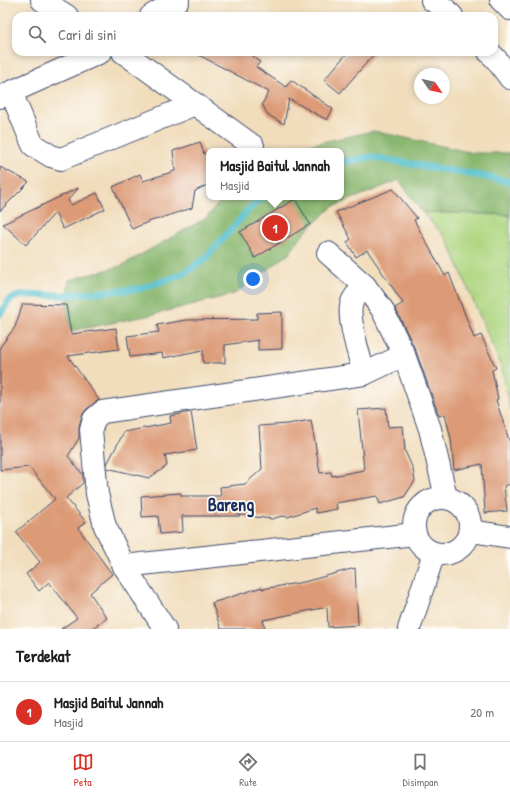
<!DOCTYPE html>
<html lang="id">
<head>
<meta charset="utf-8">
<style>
	body { margin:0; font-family:"Patrick Hand",sans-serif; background:#f2f2f2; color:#202124 }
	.compass { position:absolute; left:414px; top:68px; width:36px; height:36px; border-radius:50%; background:#fff; box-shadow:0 2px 6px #0003; rotate:124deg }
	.you { position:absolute; left:253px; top:279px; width:14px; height:14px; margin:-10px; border:3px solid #fff; border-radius:50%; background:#1a73e8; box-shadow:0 0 0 6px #1a73e833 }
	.badge { display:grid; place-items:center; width:26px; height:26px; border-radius:50%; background:#d93025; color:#fff; font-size:13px; font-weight:700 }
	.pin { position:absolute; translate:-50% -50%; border:2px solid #fff; box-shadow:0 1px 4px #0006 }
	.popup { position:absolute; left:206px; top:148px; width:138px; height:52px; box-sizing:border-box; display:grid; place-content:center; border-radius:8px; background:#fff; filter:drop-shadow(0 1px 3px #0005); font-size:13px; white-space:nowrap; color:#757577 }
	.popup b { font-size:15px; color:#202124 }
	.popup::after { content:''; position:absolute; left:50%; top:100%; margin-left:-8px; border:8px solid transparent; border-top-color:#fff }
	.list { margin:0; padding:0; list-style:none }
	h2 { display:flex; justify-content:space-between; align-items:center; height:52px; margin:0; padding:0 16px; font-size:17px }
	h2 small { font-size:13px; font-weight:400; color:#757577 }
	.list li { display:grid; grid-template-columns:26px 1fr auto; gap:12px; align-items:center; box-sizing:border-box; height:60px; padding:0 16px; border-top:1px solid #e0e0e0 }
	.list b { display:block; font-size:15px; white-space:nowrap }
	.list p { margin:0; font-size:13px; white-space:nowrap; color:#757577 }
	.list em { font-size:13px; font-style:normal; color:#757577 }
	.icon { flex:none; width:22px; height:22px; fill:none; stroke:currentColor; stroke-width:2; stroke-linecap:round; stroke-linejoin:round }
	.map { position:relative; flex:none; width:510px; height:629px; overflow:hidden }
	.search { position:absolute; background:#fff; box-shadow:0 2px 6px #0003; left:12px; right:12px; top:12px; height:44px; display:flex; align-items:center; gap:10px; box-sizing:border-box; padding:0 14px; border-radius:12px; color:#757577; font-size:15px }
	.sheet { height:112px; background:#fff }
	nav { display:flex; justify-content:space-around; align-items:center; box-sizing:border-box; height:56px; border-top:1px solid #e0e0e0; background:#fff; font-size:11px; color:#757577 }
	nav a { display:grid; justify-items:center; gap:2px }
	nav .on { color:#d93025 }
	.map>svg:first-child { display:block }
	.green { fill:#aed681; stroke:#648270 }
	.forest { fill:#8ab76f; stroke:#527366 }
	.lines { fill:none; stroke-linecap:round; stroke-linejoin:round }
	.stream { stroke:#54c0cd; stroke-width:7 }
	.building { fill:#dc9a76 }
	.minor-casing { stroke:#3b496c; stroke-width:24 }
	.minor { stroke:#fff; stroke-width:22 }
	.labels { text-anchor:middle; stroke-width:3.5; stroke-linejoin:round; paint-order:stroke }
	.district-label { font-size:18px; font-weight:bold; fill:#1b2f5e; stroke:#fdfcf7 }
</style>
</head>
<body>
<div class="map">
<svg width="510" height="629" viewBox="0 0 510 629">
	<rect width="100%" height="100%" fill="#fdfcf7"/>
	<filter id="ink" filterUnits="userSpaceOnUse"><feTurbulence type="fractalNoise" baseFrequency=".025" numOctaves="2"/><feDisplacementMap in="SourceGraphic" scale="8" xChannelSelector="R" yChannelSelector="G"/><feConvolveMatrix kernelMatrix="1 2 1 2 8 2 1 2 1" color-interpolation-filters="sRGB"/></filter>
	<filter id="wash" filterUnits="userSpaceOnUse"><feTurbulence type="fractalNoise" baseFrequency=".012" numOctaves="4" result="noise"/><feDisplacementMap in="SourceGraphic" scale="16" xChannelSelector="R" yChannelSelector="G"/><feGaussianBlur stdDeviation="0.9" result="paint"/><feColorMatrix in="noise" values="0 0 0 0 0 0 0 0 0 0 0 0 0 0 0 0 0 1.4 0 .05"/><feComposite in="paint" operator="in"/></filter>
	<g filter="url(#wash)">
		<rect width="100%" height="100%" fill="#f1ddbc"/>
		<polygon class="green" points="422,212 510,215 510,409 502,368 447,239"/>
		<polygon class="forest" points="374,131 473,153 510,153 510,215 422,212 399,180 332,207 305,232 289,254 234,294 151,315 71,331 66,305 69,280 121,266 206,218 224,197 341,197 341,151 298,151 313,144"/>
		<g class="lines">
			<g class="stream">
				<polyline points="341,162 371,157 487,177 510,182"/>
				<polyline points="0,314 10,299 22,295 63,295 139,289 181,275 205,259 249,209 263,197"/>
			</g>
		</g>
		<g id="blocks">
			<g class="building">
				<polygon points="193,52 248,52 260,62 256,67 286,87 291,80 333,109 327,120 289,99 284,124 268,115 262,104 269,92"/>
				<polygon points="348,52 376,52 340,93 324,80"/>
				<polygon points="200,142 204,154 209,155 209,184 195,191 192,208 148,222 132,229 113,187 140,174 143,181 175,171 173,151"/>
				<polygon points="0,167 29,182 0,211"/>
				<polygon points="78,188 78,189 68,200 71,205 97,193 105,209 63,229 55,213 26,245 3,224"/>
				<polygon points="393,189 417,218 414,220 445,276 449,273 474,338 481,335 496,368 492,370 498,399 496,400 510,443 510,484 504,486 507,511 485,513 482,464 454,470 451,439 445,414 439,416 416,351 395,308 403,303 367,250 356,257 347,242 351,239 336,212"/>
				<polygon points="295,199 310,224 255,258 240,232"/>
				<polygon points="23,304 66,305 71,334 116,328 119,349 68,356 99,400 94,403 86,410 82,415 79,427 79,438 68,456 83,475 83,483 66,498 86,522 78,528 112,574 90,593 107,618 91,629 61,629 77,618 49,582 39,591 26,574 40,562 16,532 55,499 29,467 0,470 0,347 15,327"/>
				<polygon points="282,312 282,349 258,350 258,340 225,345 225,363 203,363 203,350 163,358 162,353 130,357 127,336 159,332 157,325 186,320 257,319 257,313"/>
				<polygon points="386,408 388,427 403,426 405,451 413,469 415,481 404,497 380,504 377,496 336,503 337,509 316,513 315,508 288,517 282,516 272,519 239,515 240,516 182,516 183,532 160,534 158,516 142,517 141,496 181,493 181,496 221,496 220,487 245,484 262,469 259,426 287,424 311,420 320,473 331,472 332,476 364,470 358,410"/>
				<polygon points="191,412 197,450 165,455 167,466 149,478 107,468 107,464 124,432 171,423 170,416"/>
				<polygon points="355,568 358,625 328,627 327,607 263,620 265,629 221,629 212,603 262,587 262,589 304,582"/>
			</g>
		</g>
	</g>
	<g filter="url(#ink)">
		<use href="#blocks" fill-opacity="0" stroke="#3b496c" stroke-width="1"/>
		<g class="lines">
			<g class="minor-casing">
				<g id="minor">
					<polyline points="42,0 67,16"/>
					<polyline points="432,0 445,9 452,16"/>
					<polyline points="501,0 510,9"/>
					<polyline points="151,16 178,0"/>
					<polyline points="123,52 253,146"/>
					<polyline points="489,52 496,59 510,78"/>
					<polyline points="11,92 33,145 51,156 61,159 195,104"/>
					<polyline points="0,97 101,52"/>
					<polyline points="328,253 365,286 382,309 404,355 430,429 446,497"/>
					<path d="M 364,374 C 360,358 348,321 351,306 C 352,298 359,292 365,286"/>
					<circle cx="442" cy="526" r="28"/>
					<polyline points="471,531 510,537"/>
					<polyline points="124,566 105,526 97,494 91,430 94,419 102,412 364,374 404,355"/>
					<polyline points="165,629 124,566 415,534"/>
					<polyline points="409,629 434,553"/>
				</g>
			</g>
			<use href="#minor" class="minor"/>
		</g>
	</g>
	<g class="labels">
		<g class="district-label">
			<text x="231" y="511">Bareng</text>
		</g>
	</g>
</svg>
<svg class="compass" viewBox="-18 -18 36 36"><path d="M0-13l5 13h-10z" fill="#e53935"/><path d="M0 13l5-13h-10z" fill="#757577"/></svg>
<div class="you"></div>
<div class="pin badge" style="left:275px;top:228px">1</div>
<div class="popup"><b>Masjid Baitul Jannah</b>Masjid</div>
<div class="search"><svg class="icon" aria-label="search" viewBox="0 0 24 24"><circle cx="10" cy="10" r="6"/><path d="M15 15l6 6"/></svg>Cari di sini</div>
</div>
<section class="sheet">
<h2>Terdekat<small></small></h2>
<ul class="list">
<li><span class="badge">1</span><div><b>Masjid Baitul Jannah</b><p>Masjid</p></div><em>20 m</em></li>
</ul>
</section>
<nav>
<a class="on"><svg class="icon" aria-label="map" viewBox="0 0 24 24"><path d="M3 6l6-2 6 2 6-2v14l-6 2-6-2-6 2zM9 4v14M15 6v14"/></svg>Peta</a>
<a><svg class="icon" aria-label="directions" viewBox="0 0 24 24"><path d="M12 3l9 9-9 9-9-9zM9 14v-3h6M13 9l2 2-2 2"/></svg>Rute</a>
<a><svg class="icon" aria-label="saved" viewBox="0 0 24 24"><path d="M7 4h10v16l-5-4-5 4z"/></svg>Disimpan</a>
</nav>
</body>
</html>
